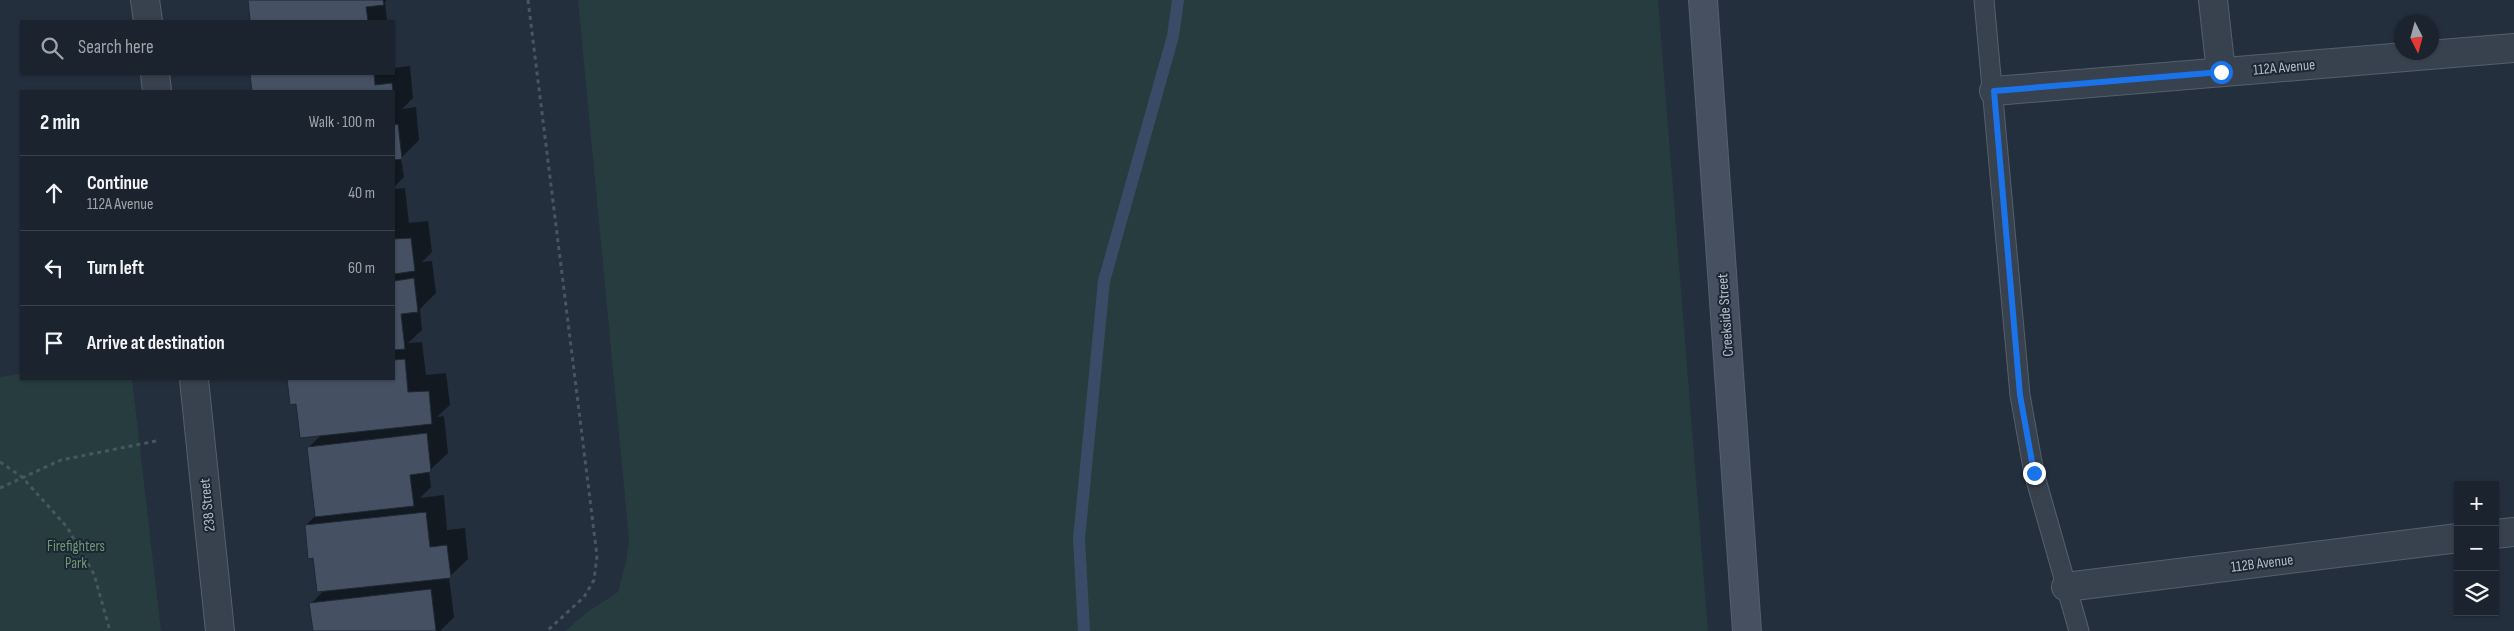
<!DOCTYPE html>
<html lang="en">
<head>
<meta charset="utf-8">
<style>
	body { margin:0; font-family:"Sofia Sans Condensed",sans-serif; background:#242b36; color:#f1f3f6 }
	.controls { position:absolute; right:15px; bottom:15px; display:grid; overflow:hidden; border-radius:0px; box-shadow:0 1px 4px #0004 }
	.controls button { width:45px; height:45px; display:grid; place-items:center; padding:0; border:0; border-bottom:1px solid #39404a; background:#1b232e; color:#f1f3f6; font:25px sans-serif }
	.compass { position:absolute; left:2394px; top:15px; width:45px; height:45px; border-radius:50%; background:#1b232e; box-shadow:0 1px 4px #0004; rotate:174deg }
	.stop { position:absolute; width:15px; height:15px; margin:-11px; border:4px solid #1a73e8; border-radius:50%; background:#fff }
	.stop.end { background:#1a73e8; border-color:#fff; box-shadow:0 1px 5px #0008 }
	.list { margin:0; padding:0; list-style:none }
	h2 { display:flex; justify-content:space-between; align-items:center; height:65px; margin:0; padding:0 20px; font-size:21px }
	h2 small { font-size:16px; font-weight:400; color:#a0a4aa }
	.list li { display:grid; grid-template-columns:32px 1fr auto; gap:15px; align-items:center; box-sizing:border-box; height:75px; padding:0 20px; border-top:1px solid #39404a }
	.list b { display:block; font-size:19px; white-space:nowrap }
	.list p { margin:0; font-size:16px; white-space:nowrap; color:#a0a4aa }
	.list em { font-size:16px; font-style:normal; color:#a0a4aa }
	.icon { flex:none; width:28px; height:28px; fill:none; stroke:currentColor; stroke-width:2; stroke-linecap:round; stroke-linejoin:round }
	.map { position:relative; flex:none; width:2514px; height:631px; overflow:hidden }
	.search { position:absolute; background:#1b232e; box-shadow:0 1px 4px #0004; left:20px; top:20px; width:375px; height:55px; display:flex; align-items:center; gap:12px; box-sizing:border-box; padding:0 18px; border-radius:0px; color:#a0a4aa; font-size:19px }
	.panel { position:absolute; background:#1b232e; box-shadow:0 1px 4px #0004; left:20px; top:90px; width:375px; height:290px; border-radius:0px }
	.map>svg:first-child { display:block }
	.green { fill:#263c3f }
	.shadow { fill:#0007 }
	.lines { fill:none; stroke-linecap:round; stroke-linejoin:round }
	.stream { stroke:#394c67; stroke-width:12 }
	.building { fill:#455162; stroke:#1f2835 }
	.lane-casing { stroke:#565f6c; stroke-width:21 }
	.street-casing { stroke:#565f6c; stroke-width:30 }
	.secondary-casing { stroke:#565f6c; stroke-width:30 }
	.path { stroke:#44595c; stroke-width:3; stroke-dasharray:4 4; stroke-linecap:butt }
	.lane { stroke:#38414e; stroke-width:19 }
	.street { stroke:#38414e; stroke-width:28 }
	.secondary { stroke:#465061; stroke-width:28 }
	.route { stroke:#1a73e8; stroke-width:6 }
	.labels { text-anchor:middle; stroke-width:4; stroke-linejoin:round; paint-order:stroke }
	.street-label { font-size:15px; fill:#b4bcc9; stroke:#1d2633 }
	.park-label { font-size:15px; fill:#6b9a76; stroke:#1d2633 }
</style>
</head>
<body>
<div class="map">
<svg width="2514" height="631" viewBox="0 0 2514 631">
	<rect width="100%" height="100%" fill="#242f3e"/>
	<g class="green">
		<polygon points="578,0 1658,0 1708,631 565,631 586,613 618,592 626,562 629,539"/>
		<polygon points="21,374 21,379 132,379 161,631 0,631 0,377"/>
	</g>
	<g class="shadow">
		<polygon points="249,0 387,0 385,2 387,21 248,21 251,18"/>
		<polygon points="410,66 413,98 402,109 416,107 419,140 401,158 404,177 394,187 394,91 253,91 251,74 394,74 394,68"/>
		<polygon points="405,188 409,223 428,221 432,252 422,262 432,261 436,293 420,309 422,330 408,343 422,342 426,375 446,373 450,405 437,417 444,416 448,453 429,471 431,487 420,498 444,495 447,530 465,528 468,559 449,577 454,617 440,631 314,631 311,604 324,590 306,525 316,515 308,448 322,434 298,402 291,403 289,379 394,379 394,189"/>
	</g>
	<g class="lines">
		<polyline class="stream" points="1084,631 1079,539 1104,281 1173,36 1178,0"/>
	</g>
	<g class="building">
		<polygon points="248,0 383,0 384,5 366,7 368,21 250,21"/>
		<polygon points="250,74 374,74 375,85 392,83 393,91 252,91"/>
		<polygon points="398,124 402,159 394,160 394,125"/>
		<polygon points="411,238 415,271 394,274 394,239"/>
		<polygon points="414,278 418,312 401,314 405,349 394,350 394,281"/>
		<polygon points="405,359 408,392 429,391 432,424 300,438 296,404 290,405 287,379 394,379 394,360"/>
		<polygon points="427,433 431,472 410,475 414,506 315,517 307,447"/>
		<polygon points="426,512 430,547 447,545 451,578 317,592 313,558 308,559 305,525"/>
		<polygon points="431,589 436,631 313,631 309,603"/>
	</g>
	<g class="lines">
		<g class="lane-casing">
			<polyline id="lane" points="1984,0 2020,395 2034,473 2079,631"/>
		</g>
		<g class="street-casing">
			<g id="street">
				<polyline points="145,0 148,21"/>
				<polyline points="2213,0 2221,72"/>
				<polyline points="155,74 157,91"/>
				<polyline points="1994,91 2514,48"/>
				<polyline points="194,379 220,631"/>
				<polyline points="2495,534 2514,532"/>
				<polyline points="2066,587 2458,538"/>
			</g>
		</g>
		<g class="secondary-casing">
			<polyline id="secondary" points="1703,0 1747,631"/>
		</g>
		<g class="path">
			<polyline points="528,0 597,556 594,580 584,597 547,631"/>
			<polyline points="0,462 22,477 67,527 94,574 110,631"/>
			<polyline points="0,488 61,460 156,441"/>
		</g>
		<use href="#lane" class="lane"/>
		<use href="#street" class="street"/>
		<use href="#secondary" class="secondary"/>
	</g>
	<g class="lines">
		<polyline class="route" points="2034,473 2020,395 1994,91 2221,72"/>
	</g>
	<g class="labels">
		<g class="street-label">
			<text transform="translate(2284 67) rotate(-5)" y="5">112A Avenue</text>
			<text transform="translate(1725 315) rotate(-94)" y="5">Creekside Street</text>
			<text transform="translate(207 505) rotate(-96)" y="5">238 Street</text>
			<text transform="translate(2262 563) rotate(-7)" y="5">112B Avenue</text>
		</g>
		<g class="park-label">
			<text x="76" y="551">Firefighters<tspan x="76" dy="17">Park</tspan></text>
		</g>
	</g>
</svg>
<div class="controls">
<button>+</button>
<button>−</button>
<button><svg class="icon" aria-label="layers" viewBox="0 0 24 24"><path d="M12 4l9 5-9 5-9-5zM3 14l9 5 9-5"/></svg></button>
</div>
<svg class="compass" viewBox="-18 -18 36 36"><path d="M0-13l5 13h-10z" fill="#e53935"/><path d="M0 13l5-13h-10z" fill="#a0a4aa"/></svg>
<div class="stop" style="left:2221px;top:72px"></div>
<div class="stop end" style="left:2034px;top:473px"></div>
<div class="search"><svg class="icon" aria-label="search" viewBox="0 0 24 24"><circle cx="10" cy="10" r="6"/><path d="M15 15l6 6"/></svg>Search here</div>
<section class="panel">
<h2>2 min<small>Walk · 100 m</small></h2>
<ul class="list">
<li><svg class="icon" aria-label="ahead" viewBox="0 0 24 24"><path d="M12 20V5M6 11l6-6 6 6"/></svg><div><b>Continue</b><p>112A Avenue</p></div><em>40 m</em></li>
<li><svg class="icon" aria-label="left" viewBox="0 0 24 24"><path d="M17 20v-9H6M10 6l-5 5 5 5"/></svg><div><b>Turn left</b></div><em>60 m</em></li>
<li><svg class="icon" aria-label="arrive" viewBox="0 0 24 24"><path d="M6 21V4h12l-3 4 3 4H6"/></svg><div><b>Arrive at destination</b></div></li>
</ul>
</section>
</div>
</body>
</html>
